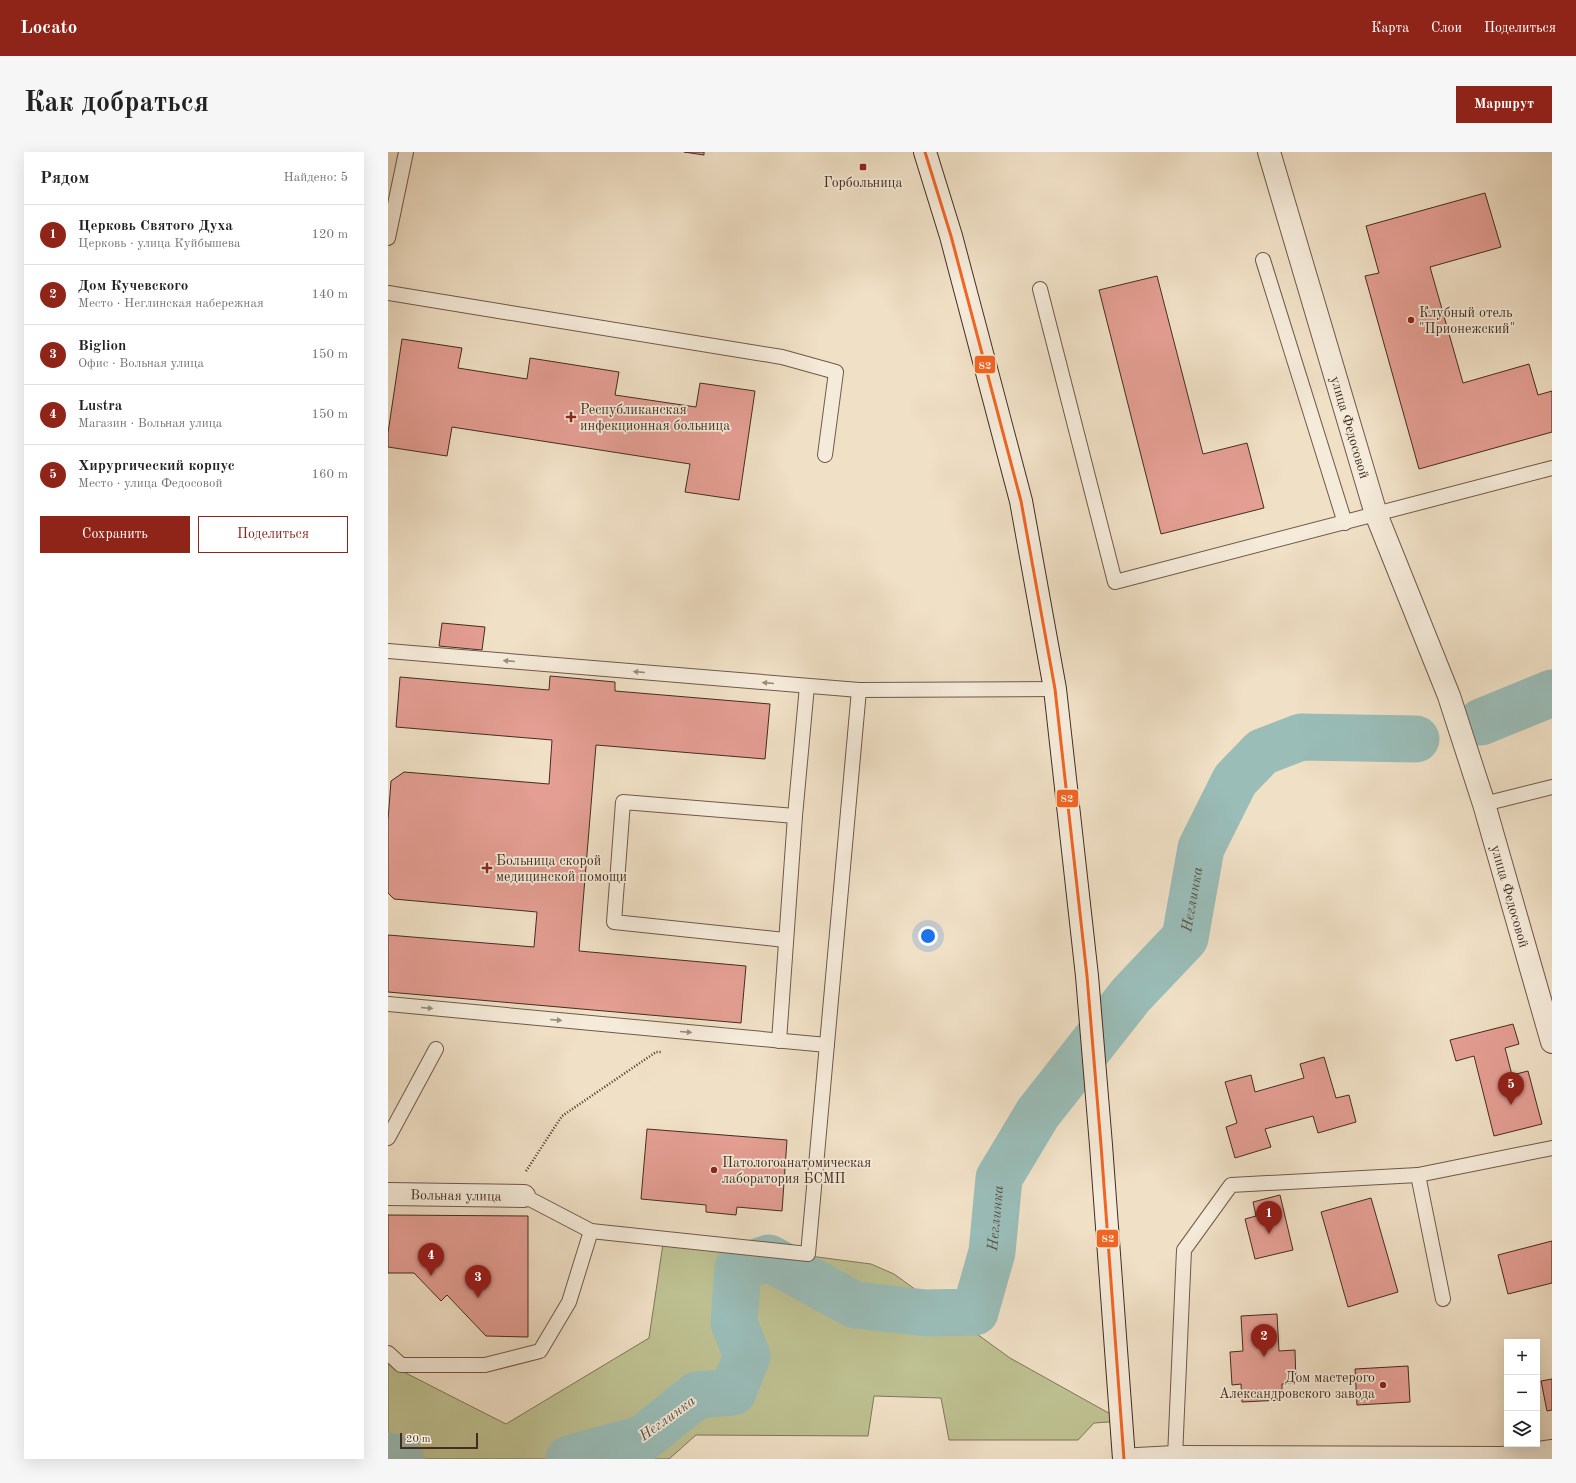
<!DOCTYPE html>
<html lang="ru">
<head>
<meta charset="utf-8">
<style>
	body { margin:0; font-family:"Old Standard TT",serif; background:#f6f6f6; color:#222 }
	.controls { position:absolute; right:12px; bottom:12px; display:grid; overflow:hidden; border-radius:0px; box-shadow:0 4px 16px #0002 }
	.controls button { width:36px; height:36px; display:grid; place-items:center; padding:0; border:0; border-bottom:1px solid #e0e0e0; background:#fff; color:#222; font:20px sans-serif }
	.scale { position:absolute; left:12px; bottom:10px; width:78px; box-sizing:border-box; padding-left:4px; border:2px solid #442c1f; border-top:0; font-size:11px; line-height:14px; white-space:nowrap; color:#442c1f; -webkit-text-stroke:3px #f5ebda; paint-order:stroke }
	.you { position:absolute; left:540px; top:784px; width:14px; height:14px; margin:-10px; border:3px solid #fff; border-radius:50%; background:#1a73e8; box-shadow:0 0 0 6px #1a73e833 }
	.badge { display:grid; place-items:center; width:26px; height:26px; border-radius:50%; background:#8f2418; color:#fff; font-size:13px; font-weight:700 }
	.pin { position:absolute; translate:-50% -33px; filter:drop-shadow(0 1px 2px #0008) }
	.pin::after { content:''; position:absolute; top:21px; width:14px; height:12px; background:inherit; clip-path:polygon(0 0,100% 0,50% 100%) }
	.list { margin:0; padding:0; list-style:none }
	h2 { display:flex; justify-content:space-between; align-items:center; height:52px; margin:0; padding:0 16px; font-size:17px }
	h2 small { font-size:13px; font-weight:400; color:#767676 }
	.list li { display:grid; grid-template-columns:26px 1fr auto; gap:12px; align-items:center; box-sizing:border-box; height:60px; padding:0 16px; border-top:1px solid #e0e0e0 }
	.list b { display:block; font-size:15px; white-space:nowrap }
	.list p { margin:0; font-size:13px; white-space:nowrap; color:#767676 }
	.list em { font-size:13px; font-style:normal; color:#767676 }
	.actions { display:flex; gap:8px; padding:12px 16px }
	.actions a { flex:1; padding:9px 0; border:1px solid #8f2418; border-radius:0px; text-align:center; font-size:14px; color:#8f2418 }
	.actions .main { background:#8f2418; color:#fff }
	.icon { flex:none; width:22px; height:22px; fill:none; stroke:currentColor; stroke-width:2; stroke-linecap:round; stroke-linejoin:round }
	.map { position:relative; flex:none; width:1164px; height:1307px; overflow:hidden; border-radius:0px }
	header { display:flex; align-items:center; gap:24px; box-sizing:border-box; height:56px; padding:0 20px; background:#8f2418; color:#fff }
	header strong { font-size:19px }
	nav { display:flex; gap:22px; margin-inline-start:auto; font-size:14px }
	.intro { display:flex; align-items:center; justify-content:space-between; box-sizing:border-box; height:96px; padding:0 24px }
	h1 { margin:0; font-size:28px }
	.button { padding:10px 18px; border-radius:0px; background:#8f2418; color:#fff; font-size:14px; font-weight:700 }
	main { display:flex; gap:24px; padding:0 24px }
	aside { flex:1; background:#fff; border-radius:0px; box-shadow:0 4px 16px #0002 }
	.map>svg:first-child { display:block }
	.green { fill:#bec192; stroke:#817658 }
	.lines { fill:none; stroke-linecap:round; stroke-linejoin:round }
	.river { stroke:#9abdb8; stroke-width:47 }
	.building { fill:#e49e93; stroke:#442c1f }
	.lane-casing { stroke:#6f5949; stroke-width:16 }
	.street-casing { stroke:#6f5949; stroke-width:24 }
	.secondary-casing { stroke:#442c1f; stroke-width:24 }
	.path { stroke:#442c1f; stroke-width:2.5; stroke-dasharray:1 2; stroke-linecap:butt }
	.lane { stroke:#f5ebda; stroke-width:14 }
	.street { stroke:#f5ebda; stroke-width:22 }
	.secondary { stroke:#f5ebda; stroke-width:22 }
	.bus-1-casing { stroke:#f5ebda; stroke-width:6 }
	.bus-1 { stroke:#f26522; stroke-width:3 }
	.oneway { fill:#9c8c7c }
	.poi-dot { fill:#8f2418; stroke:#f5ebda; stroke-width:1.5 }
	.labels { text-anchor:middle; stroke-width:3.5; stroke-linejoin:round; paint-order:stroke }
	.poi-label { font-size:14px; fill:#442c1f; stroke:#f5ebda; text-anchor:start }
	.street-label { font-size:14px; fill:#442c1f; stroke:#f5ebda }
	.water-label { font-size:15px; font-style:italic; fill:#5a5045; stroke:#f5ebda }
	.line-badge { stroke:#f5ebda; stroke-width:1.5 }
	.badge-label { font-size:11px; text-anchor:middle; font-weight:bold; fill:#fff }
</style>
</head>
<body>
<header>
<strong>Locato</strong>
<nav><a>Карта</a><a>Слои</a><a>Поделиться</a></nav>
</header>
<div class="intro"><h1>Как добраться</h1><a class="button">Маршрут</a></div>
<main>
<aside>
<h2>Рядом<small>Найдено: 5</small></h2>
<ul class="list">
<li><span class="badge">1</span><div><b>Церковь Святого Духа</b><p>Церковь · улица Куйбышева</p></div><em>120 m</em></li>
<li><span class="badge">2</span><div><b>Дом Кучевского</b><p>Место · Неглинская набережная</p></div><em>140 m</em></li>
<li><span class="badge">3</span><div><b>Biglion</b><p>Офис · Вольная улица</p></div><em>150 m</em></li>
<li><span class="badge">4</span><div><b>Lustra</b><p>Магазин · Вольная улица</p></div><em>150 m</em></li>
<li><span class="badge">5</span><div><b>Хирургический корпус</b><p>Место · улица Федосовой</p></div><em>160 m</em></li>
</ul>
<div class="actions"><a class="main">Сохранить</a><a>Поделиться</a></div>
</aside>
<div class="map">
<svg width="1164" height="1307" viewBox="0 0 1164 1307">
	<rect width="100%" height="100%" fill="#f0e0c6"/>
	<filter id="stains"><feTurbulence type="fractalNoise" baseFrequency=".005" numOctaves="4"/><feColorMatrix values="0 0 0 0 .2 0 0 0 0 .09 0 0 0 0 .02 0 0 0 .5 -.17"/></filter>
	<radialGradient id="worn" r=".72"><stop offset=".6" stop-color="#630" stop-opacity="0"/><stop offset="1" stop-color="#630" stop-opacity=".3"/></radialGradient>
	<polygon class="green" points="276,1085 483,1112 506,1122 622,1206 735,1269 706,1271 690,1288 561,1288 553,1246 486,1244 480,1284 308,1283 281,1307 0,1307 0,1212 118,1272 261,1186"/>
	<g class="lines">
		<g class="river">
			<polyline points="1093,570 1164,541"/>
			<polyline points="0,1304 13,1307"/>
			<path id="s1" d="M 181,1307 L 254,1287 L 309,1243 L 345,1240 L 359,1204 L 346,1171 L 350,1116 L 381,1106 L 467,1153 L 538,1161 L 587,1160 L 604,1100 L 611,1026 L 650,961 L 743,843 L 797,786 L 813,696 L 847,628 L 874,600 L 913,585 L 1028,587"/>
		</g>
	</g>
	<g class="building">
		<polygon points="296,0 316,0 316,3"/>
		<polygon points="1097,41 1113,95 1042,115 1075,231 1141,212 1150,243 1164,239 1164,280 1031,317 977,124 991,121 978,74"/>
		<polygon points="769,124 815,302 859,291 876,356 773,382 711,138"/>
		<polygon points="14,187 74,196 70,216 139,227 142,206 231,220 227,243 308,255 312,231 367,239 351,348 297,340 302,312 64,275 59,304 0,295 0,281"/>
		<polygon points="54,471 97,475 94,498 51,494"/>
		<polygon points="162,524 227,530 227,539 382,552 377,607 208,593 191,799 358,814 353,871 0,840 0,783 146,795 149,760 6,747 0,741 0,668 3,629 16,620 161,632 164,588 8,575 12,525 161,538"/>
		<polygon points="1125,872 1131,892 1117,896 1124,923 1140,919 1154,972 1106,984 1086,904 1068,909 1062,888"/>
		<polygon points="936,905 948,946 961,943 968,970 930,981 925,964 877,977 883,995 847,1006 838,975 849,971 837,930 863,923 867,940 916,926 912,912"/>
		<polygon points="259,977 399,988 394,1059 349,1055 348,1063 318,1060 318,1053 253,1047"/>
		<polygon points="892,1043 905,1098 867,1107 857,1067 868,1064 865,1050"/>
		<polygon points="983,1046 1010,1140 960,1155 933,1060"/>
		<polygon points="0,1063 140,1064 140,1185 98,1184 59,1143 53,1149 26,1121 0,1121"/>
		<polygon points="1164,1089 1164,1131 1120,1142 1110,1103"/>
		<polygon points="889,1162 891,1199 907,1198 908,1231 894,1232 894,1248 854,1250 853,1232 844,1233 842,1200 855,1199 853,1164"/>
		<polygon points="1020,1214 1022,1250 969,1253 967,1217"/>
		<polygon points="1164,1227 1164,1258 1159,1259 1153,1229"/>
	</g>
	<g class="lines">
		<g class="lane-casing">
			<g id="lane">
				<polyline points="0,86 18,0"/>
				<polyline points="875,108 957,371"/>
				<polyline points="652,137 727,430 1164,316"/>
				<polyline points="0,141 394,205 448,220 437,303"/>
				<polyline points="0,499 471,538 667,537"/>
				<polyline points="1096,652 1164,635"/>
				<polyline points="397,788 226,770 235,650 407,664"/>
				<polyline points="0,852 439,893"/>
				<polyline points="391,889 407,664 419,534"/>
				<polyline points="0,986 48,897"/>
				<polyline points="1030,1023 1055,1147"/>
				<polyline points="136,1044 203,1079 420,1102 471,538"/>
				<polyline points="0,1201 13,1213 97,1213 152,1199 181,1150 203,1079"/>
				<polyline points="787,1305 796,1098 843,1033 1030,1023 1164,996"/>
			</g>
		</g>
		<g class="street-casing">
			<g id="street">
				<path id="s2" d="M 881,0 L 988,362 L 1061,544 L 1096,652 L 1164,890"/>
				<path id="s3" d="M 0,1042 L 136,1044"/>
				<polyline points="749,1307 787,1305 1115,1306 1164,1299"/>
			</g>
		</g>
		<g class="secondary-casing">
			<polyline id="secondary" points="537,0 563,84 633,349 667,537 699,824 713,993 736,1307"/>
		</g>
		<polyline class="path" points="138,1019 174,964 268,900 274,900"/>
		<use href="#lane" class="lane"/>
		<use href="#street" class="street"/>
		<use href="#secondary" class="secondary"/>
		<g class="bus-1-casing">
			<polyline id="bus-1" points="537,0 563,84 633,349 667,537 699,824 713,993 736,1307"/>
		</g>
		<use href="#bus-1" class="bus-1"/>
	</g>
	<defs><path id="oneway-solid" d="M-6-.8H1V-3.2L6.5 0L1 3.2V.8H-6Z"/></defs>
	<g class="oneway">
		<use href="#oneway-solid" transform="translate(121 509) rotate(-175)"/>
		<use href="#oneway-solid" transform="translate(251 520) rotate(-175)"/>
		<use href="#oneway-solid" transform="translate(380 531) rotate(-175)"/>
		<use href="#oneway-solid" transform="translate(39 856) rotate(5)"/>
		<use href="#oneway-solid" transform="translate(168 868) rotate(5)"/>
		<use href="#oneway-solid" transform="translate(298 880) rotate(5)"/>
	</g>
	<g class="poi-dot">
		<rect x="471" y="11" width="8" height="8" rx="2"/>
		<circle cx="1023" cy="168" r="4"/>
		<path d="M181 259h4v4h4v4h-4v4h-4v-4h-4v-4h4z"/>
		<path d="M97 710h4v4h4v4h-4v4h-4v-4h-4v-4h4z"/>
		<circle cx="326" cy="1018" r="4"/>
		<circle cx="995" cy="1233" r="4"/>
	</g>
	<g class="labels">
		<g class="poi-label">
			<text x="475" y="35" text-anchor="middle">Горбольница</text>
			<text x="1031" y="165">Клубный отель<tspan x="1031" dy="16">"Прионежский"</tspan></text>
			<text x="192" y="262">Республиканская<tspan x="192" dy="16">инфекционная больница</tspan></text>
			<text x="108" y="713">Больница скорой<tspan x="108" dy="16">медицинской помощи</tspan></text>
			<text x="334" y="1015">Патологоанатомическая<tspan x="334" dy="16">лаборатория БСМП</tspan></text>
			<text x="987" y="1230" text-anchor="end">Дом мастерого<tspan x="987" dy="16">Александровского завода</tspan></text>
		</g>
		<g class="street-label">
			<text dy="5" stroke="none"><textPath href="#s2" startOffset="287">улица Федосовой</textPath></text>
			<text dy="5" stroke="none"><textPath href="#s2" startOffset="783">улица Федосовой</textPath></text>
			<text dy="5" stroke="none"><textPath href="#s3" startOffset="68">Вольная улица</textPath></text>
		</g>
		<g class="water-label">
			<text dy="5" stroke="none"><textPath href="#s1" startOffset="1043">Неглинка</textPath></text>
			<text dy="5" stroke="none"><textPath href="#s1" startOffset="659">Неглинка</textPath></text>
			<text transform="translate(279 1266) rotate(-36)" y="5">Неглинка</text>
		</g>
	</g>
	<g class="line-badge">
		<rect x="586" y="203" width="22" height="19" rx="4" fill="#f26522"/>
		<rect x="668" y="637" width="23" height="19" rx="4" fill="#f26522"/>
		<rect x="708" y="1077" width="23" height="19" rx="4" fill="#f26522"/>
	</g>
	<g class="badge-label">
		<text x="597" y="217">82</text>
		<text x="679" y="650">82</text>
		<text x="720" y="1090">82</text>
	</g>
	<rect width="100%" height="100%" filter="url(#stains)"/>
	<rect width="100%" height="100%" fill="url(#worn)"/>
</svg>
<div class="controls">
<button>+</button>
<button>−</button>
<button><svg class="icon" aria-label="layers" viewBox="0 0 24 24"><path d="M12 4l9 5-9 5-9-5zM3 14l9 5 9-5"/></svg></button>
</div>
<div class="scale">20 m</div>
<div class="you"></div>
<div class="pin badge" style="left:881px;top:1082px">1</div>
<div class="pin badge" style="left:876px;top:1205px">2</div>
<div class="pin badge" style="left:90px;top:1146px">3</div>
<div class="pin badge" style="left:43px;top:1124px">4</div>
<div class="pin badge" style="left:1123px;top:953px">5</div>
</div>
</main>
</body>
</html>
